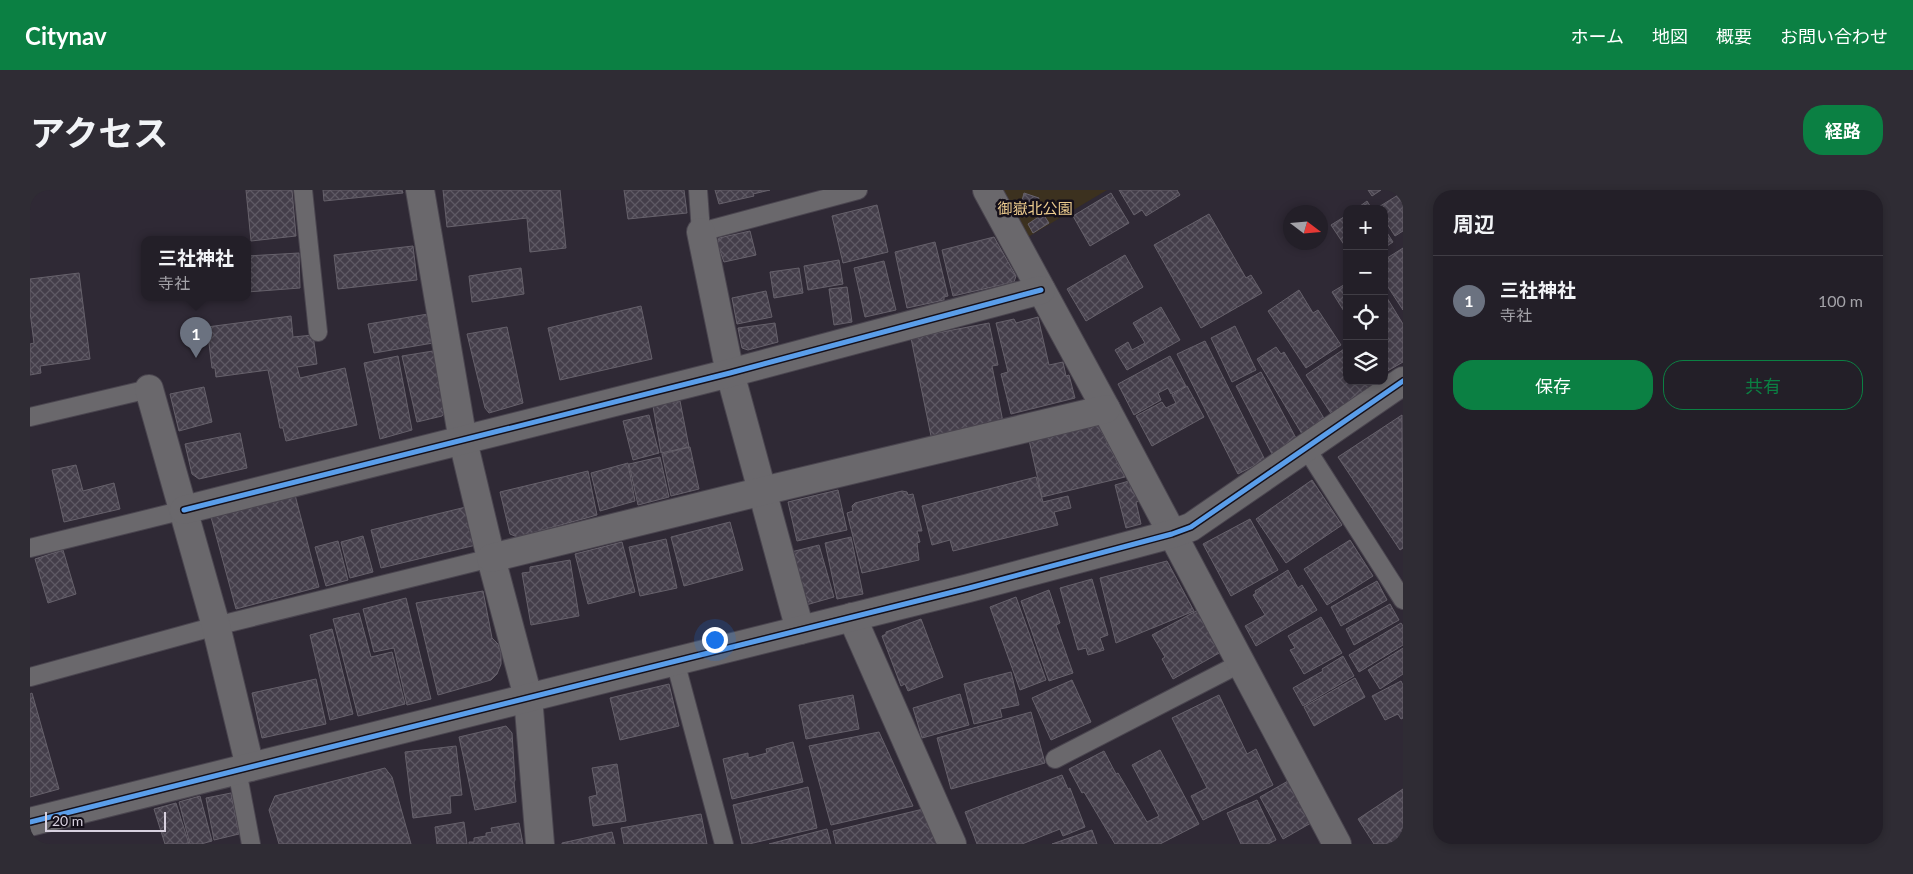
<!DOCTYPE html>
<html lang="ja">
<head>
<meta charset="utf-8">
<style>
	body { margin:0; font-family:Lato,"Noto Sans JP",sans-serif; background:#2f2c34; color:#f1f3f6 }
	.controls { position:absolute; right:15px; top:15px; display:grid; overflow:hidden; border-radius:10px; box-shadow:0 2px 8px #0003 }
	.controls button { width:45px; height:45px; display:grid; place-items:center; padding:0; border:0; border-bottom:1px solid #403d45; background:#231f28; color:#f1f3f6; font:25px sans-serif }
	.compass { position:absolute; left:1253px; top:15px; width:45px; height:45px; border-radius:50%; background:#231f28; box-shadow:0 2px 8px #0003; rotate:106deg }
	.scale { position:absolute; left:15px; bottom:12px; width:121px; box-sizing:border-box; padding-left:5px; border:2px solid #d8d1df; border-top:0; font-size:14px; line-height:18px; white-space:nowrap; color:#d8d1df; -webkit-text-stroke:4px #15101a; paint-order:stroke }
	.you { position:absolute; left:684px; top:449px; width:18px; height:18px; margin:-12px; border:4px solid #fff; border-radius:50%; background:#1a73e8; box-shadow:0 0 0 8px #1a73e833 }
	.badge { display:grid; place-items:center; width:32px; height:32px; border-radius:50%; background:#0b8043; color:#fff; font-size:16px; font-weight:700 }
	.pin { position:absolute; translate:-50% -41px; filter:drop-shadow(0 1px 2px #0008) }
	.pin::after { content:''; position:absolute; top:26px; width:18px; height:15px; background:inherit; clip-path:polygon(0 0,100% 0,50% 100%) }
	.popup { position:absolute; left:111px; top:46px; width:110px; height:65px; box-sizing:border-box; display:grid; place-content:center; border-radius:10px; background:#231f28; filter:drop-shadow(0 1px 4px #0005); font-size:16px; white-space:nowrap; color:#a3a2a8 }
	.popup b { font-size:19px; color:#f1f3f6 }
	.popup::after { content:''; position:absolute; left:50%; top:100%; margin-left:-10px; border:10px solid transparent; border-top-color:#231f28 }
	.list { margin:0; padding:0; list-style:none }
	h2 { display:flex; justify-content:space-between; align-items:center; height:65px; margin:0; padding:0 20px; font-size:21px }
	h2 small { font-size:16px; font-weight:400; color:#a3a2a8 }
	.list li { display:grid; grid-template-columns:32px 1fr auto; gap:15px; align-items:center; box-sizing:border-box; height:90px; padding:0 20px; border-top:1px solid #403d45 }
	.list b { display:block; font-size:19px; white-space:nowrap }
	.list p { margin:0; font-size:16px; white-space:nowrap; color:#a3a2a8 }
	.list em { font-size:16px; font-style:normal; color:#a3a2a8 }
	.actions { display:flex; gap:10px; padding:15px 20px }
	.actions a { flex:1; padding:11px 0; border:1px solid #0b8043; border-radius:20px; text-align:center; font-size:18px; color:#0b8043 }
	.actions .main { background:#0b8043; color:#fff }
	.icon { flex:none; width:28px; height:28px; fill:none; stroke:currentColor; stroke-width:2; stroke-linecap:round; stroke-linejoin:round }
	.map { position:relative; flex:none; width:1373px; height:654px; overflow:hidden; border-radius:20px }
	header { display:flex; align-items:center; gap:30px; box-sizing:border-box; height:70px; padding:0 25px; background:#0b8043; color:#fff }
	header strong { font-size:24px }
	nav { display:flex; gap:28px; margin-inline-start:auto; font-size:18px }
	.intro { display:flex; align-items:center; justify-content:space-between; box-sizing:border-box; height:120px; padding:0 30px }
	h1 { margin:0; font-size:35px }
	.button { padding:12px 22px; border-radius:20px; background:#0b8043; color:#fff; font-size:18px; font-weight:700 }
	main { display:flex; gap:30px; padding:0 30px }
	aside { flex:1; background:#231f28; border-radius:20px; box-shadow:0 2px 8px #0003 }
	.map>svg:first-child { display:block }
	.park { fill:#3c311f }
	.building { fill:url(#building-cross-hatch); stroke:#66616b }
	.lines { fill:none; stroke-linecap:round; stroke-linejoin:round }
	.service-casing { stroke:#4a454f; stroke-width:20 }
	.minor-casing { stroke:#4a454f; stroke-width:30 }
	.service { stroke:#6a686c; stroke-width:18 }
	.minor { stroke:#6a686c; stroke-width:28 }
	.cycleway-casing { stroke:#15101a; stroke-width:8 }
	.cycleway { stroke:#5a9eea; stroke-width:5 }
	.labels { text-anchor:middle; stroke-width:5; stroke-linejoin:round; paint-order:stroke }
	.park-label { font-size:15px; fill:#edcc8e; stroke:#15101a }
</style>
</head>
<body>
<header>
<strong>Citynav</strong>
<nav><a>ホーム</a><a>地図</a><a>概要</a><a>お問い合わせ</a></nav>
</header>
<div class="intro"><h1>アクセス</h1><a class="button">経路</a></div>
<main>
<div class="map">
<svg width="1373" height="654" viewBox="0 0 1373 654">
	<defs>
		<pattern id="building-cross-hatch" width="8" height="8" patternUnits="userSpaceOnUse" patternTransform="scale(1.25)"><rect width="8" height="8" fill="#443e4a"/><path d="M0 0l8 8M0 8l8-8" fill="none" stroke="#5e5964"/></pattern>
	</defs>
	<rect width="100%" height="100%" fill="#2f2935"/>
	<polygon class="park" points="972,0 1077,0 998,47"/>
	<g class="building">
		<polygon points="216,0 262,0 266,46 221,51"/>
		<polygon points="293,0 372,0 373,3 294,11"/>
		<polygon points="413,0 530,0 536,58 500,62 497,28 417,37"/>
		<polygon points="594,0 654,0 657,23 598,29"/>
		<polygon points="685,0 740,0 723,4 724,6 689,14"/>
		<polygon points="1089,0 1147,0 1150,5 1116,26 1112,20 1104,25"/>
		<polygon points="1338,0 1351,0 1342,6"/>
		<polygon points="1373,2 1373,41 1365,46 1354,29 1354,19 1347,18"/>
		<polygon points="994,3 1009,8 1004,22 990,18"/>
		<polygon points="1081,3 1099,33 1060,56 1043,26"/>
		<polygon points="1337,11 1342,19 1326,19"/>
		<polygon points="847,15 858,62 813,73 802,26"/>
		<polygon points="1013,24 1019,33 1003,43 998,34"/>
		<polygon points="1179,24 1216,88 1221,85 1232,103 1171,138 1124,55"/>
		<polygon points="1317,25 1317,59 1301,35"/>
		<polygon points="1354,38 1363,52 1354,58"/>
		<polygon points="720,41 726,65 694,72 687,53 689,48"/>
		<polygon points="964,47 986,86 984,92 923,106 912,60"/>
		<polygon points="905,52 918,106 914,107 914,110 877,118 865,62"/>
		<polygon points="383,56 387,90 308,99 304,65"/>
		<polygon points="1373,58 1373,120 1354,91 1354,70"/>
		<polygon points="269,63 270,98 217,102 217,66"/>
		<polygon points="1095,65 1113,97 1056,131 1037,99"/>
		<polygon points="809,70 813,94 778,100 774,76"/>
		<polygon points="854,71 866,120 835,127 824,78"/>
		<polygon points="491,78 494,104 442,112 439,86"/>
		<polygon points="769,78 773,103 744,108 740,82"/>
		<polygon points="49,83 60,169 10,176 11,183 0,185 0,154 4,153 0,122 0,89"/>
		<polygon points="1317,93 1317,126 1302,102"/>
		<polygon points="817,97 822,132 804,135 799,99"/>
		<polygon points="1269,100 1283,123 1288,120 1311,155 1276,178 1238,121"/>
		<polygon points="736,101 742,127 707,134 702,108"/>
		<polygon points="1354,103 1373,134 1373,172 1354,183"/>
		<polygon points="611,116 622,169 530,190 518,138"/>
		<polygon points="1131,117 1150,150 1097,180 1085,160 1098,152 1102,160 1115,153 1103,133"/>
		<polygon points="398,124 403,153 344,163 338,134"/>
		<polygon points="261,126 263,147 283,145 287,174 267,177 270,188 315,178 327,235 256,251 253,238 250,238 238,180 186,187 185,178 182,178 177,137"/>
		<polygon points="1008,127 1019,175 1033,172 1036,186 1039,185 1045,208 981,224 971,184 978,182 966,133 984,129 986,133"/>
		<polygon points="745,133 748,152 718,160 712,158 708,138"/>
		<polygon points="959,133 968,175 962,176 973,232 901,246 881,148"/>
		<polygon points="1205,136 1226,180 1202,192 1181,148"/>
		<polygon points="477,137 493,213 459,223 455,218 437,144"/>
		<polygon points="1175,151 1235,270 1208,284 1147,164"/>
		<polygon points="1246,157 1251,164 1254,162 1295,230 1272,244 1227,169"/>
		<polygon points="1317,157 1317,191 1340,191 1344,197 1302,225 1276,185"/>
		<polygon points="403,161 416,220 412,226 387,232 372,166"/>
		<polygon points="368,166 382,240 350,249 334,173"/>
		<polygon points="1140,166 1156,196 1141,204 1138,198 1128,203 1131,210 1104,225 1088,194"/>
		<polygon points="1231,182 1267,250 1242,264 1206,196"/>
		<polygon points="1157,196 1174,227 1122,256 1106,226 1132,212 1136,218 1146,213 1142,205"/>
		<polygon points="174,197 182,232 149,241 140,204"/>
		<polygon points="650,211 659,257 631,263 623,216"/>
		<polygon points="619,225 629,263 603,270 593,231"/>
		<polygon points="1372,225 1373,358 1370,360 1308,267"/>
		<polygon points="1062,234 1063,237 1068,235 1095,287 1012,307 999,250"/>
		<polygon points="210,243 217,278 169,289 162,284 155,254"/>
		<polygon points="660,257 669,299 641,306 632,264"/>
		<polygon points="630,267 639,307 608,315 599,274"/>
		<polygon points="598,273 605,311 570,321 561,283"/>
		<polygon points="46,275 53,301 84,293 90,319 34,332 22,280"/>
		<polygon points="558,281 567,325 487,347 480,344 470,302"/>
		<polygon points="1006,287 1013,312 1038,306 1041,318 1024,322 1028,335 923,361 920,350 902,355 892,316"/>
		<polygon points="1282,290 1312,335 1256,373 1226,329"/>
		<polygon points="1099,291 1102,302 1105,302 1110,311 1106,312 1111,334 1096,338 1085,295"/>
		<polygon points="808,300 817,340 767,351 758,312"/>
		<polygon points="872,301 877,302 878,305 883,304 892,341 887,341 890,352 887,353 889,370 832,383 817,323 823,321 822,316 825,313"/>
		<polygon points="265,305 289,397 206,419 181,327"/>
		<polygon points="436,317 446,355 351,378 341,340"/>
		<polygon points="1220,329 1248,380 1201,406 1173,354"/>
		<polygon points="700,332 713,380 654,396 641,347"/>
		<polygon points="333,346 343,382 320,388 311,352"/>
		<polygon points="821,347 833,404 807,409 795,353"/>
		<polygon points="636,349 647,398 610,406 599,357"/>
		<polygon points="1320,350 1343,386 1297,415 1274,379"/>
		<polygon points="308,351 318,390 296,396 285,357"/>
		<polygon points="592,352 605,402 558,414 545,364"/>
		<polygon points="789,355 804,407 776,415 761,362"/>
		<polygon points="33,360 46,404 18,413 5,369"/>
		<polygon points="540,370 549,426 501,435 492,383 500,382 500,377"/>
		<polygon points="1137,371 1164,421 1086,453 1070,388"/>
		<polygon points="1258,380 1268,398 1272,395 1287,420 1226,456 1215,436 1235,425 1223,405 1226,403 1225,401"/>
		<polygon points="1062,389 1078,445 1070,448 1074,460 1058,465 1056,458 1048,460 1030,398"/>
		<polygon points="1347,391 1357,410 1311,436 1301,417"/>
		<polygon points="1019,400 1030,433 1026,435 1043,483 1019,491 991,411"/>
		<polygon points="453,401 462,448 468,454 471,463 471,474 467,484 461,490 408,505 386,413"/>
		<polygon points="986,407 1016,490 990,500 960,417"/>
		<polygon points="376,408 401,509 377,515 364,458 344,462 333,419"/>
		<polygon points="1360,414 1369,430 1324,455 1316,439"/>
		<polygon points="1168,420 1191,462 1143,489 1132,469 1135,467 1122,445"/>
		<polygon points="329,423 341,467 362,462 375,514 328,526 303,429"/>
		<polygon points="1291,427 1312,463 1274,484 1260,460 1265,458 1258,446"/>
		<polygon points="891,429 913,487 878,501 875,494 871,496 852,446 856,444 856,442"/>
		<polygon points="1371,433 1373,436 1373,455 1329,482 1319,465"/>
		<polygon points="302,439 323,524 300,530 280,445"/>
		<polygon points="1373,458 1373,484 1350,499 1338,480"/>
		<polygon points="1313,466 1324,486 1273,516 1263,498 1293,481 1292,479"/>
		<polygon points="981,482 989,515 970,519 972,527 944,534 934,494"/>
		<polygon points="1325,488 1335,507 1284,536 1274,517"/>
		<polygon points="286,489 296,534 232,548 222,503"/>
		<polygon points="1042,490 1061,532 1021,550 1002,508"/>
		<polygon points="1371,491 1373,495 1373,528 1371,529 1368,524 1355,530 1342,506"/>
		<polygon points="639,494 649,536 590,550 580,508"/>
		<polygon points="2,503 29,599 0,607 0,504"/>
		<polygon points="930,504 939,535 892,548 883,518"/>
		<polygon points="823,505 829,539 776,549 769,515"/>
		<polygon points="1189,505 1217,564 1226,559 1243,595 1173,630 1161,606 1177,598 1142,528"/>
		<polygon points="1001,522 1015,573 921,599 907,548"/>
		<polygon points="476,536 482,543 485,590 484,592 486,612 445,620 429,547"/>
		<polygon points="849,542 883,616 801,635 779,556"/>
		<polygon points="763,552 773,592 702,609 693,569 718,563 718,568 737,563 736,559"/>
		<polygon points="426,556 432,605 420,606 421,623 383,628 375,562"/>
		<polygon points="1130,560 1169,634 1130,654 1085,654 1054,602 1052,603 1039,579 1074,561 1086,584 1088,583 1117,632 1129,626 1102,575"/>
		<polygon points="587,574 596,631 563,636 559,607 567,605 562,578"/>
		<polygon points="355,578 362,587 381,654 249,654 239,620 245,606"/>
		<polygon points="1032,585 1038,599 1040,598 1055,637 1033,646 1030,639 992,654 947,654 935,622"/>
		<polygon points="1258,591 1281,633 1253,649 1230,607"/>
		<polygon points="778,597 787,638 719,654 712,654 703,615"/>
		<polygon points="1373,599 1373,654 1344,654 1328,629"/>
		<polygon points="201,603 209,644 184,650 176,608"/>
		<polygon points="170,606 182,651 171,654 160,654 149,612"/>
		<polygon points="1227,610 1246,650 1238,654 1211,654 1197,623"/>
		<polygon points="146,613 159,654 135,654 124,619"/>
		<polygon points="893,619 909,654 806,654 803,641"/>
		<polygon points="671,624 677,654 594,654 591,638"/>
		<polygon points="434,632 437,654 407,654 405,637"/>
		<polygon points="489,633 493,654 439,654 439,652 444,652 444,648 456,646 456,643 462,642 461,638"/>
		<polygon points="797,639 801,654 739,654"/>
		<polygon points="1062,640 1067,654 1022,654"/>
		<polygon points="582,642 585,654 532,654 532,653"/>
	</g>
	<g class="lines">
		<g class="service-casing">
			<g id="service">
				<polyline points="273,0 288,142"/>
				<polyline points="668,0 671,42 828,0"/>
				<polyline points="0,227 119,199"/>
				<polyline points="1276,258 1373,410"/>
				<polyline points="0,358 154,320"/>
				<polyline points="645,471 694,654"/>
				<polyline points="0,487 186,436 461,368"/>
				<polyline points="1025,569 1211,473"/>
				<polyline points="207,580 221,654"/>
			</g>
		</g>
		<g class="minor-casing">
			<g id="minor">
				<polyline points="390,0 433,251 461,368 498,507 510,654"/>
				<polyline points="957,0 1076,219 1307,654"/>
				<polyline points="671,42 700,183 770,440"/>
				<polyline points="119,199 186,436 220,577"/>
				<polyline points="154,320 700,183 1011,100"/>
				<polyline points="461,368 733,301 1076,219"/>
				<polyline points="822,427 922,654"/>
				<polyline points="0,632 939,398 1142,344 1161,337 1373,191"/>
			</g>
		</g>
		<use href="#service" class="service"/>
		<use href="#minor" class="minor"/>
		<g class="cycleway-casing">
			<g id="cycleway">
				<polyline points="154,320 700,183 1011,100"/>
				<polyline points="0,632 939,398 1142,344 1161,337 1373,191"/>
			</g>
		</g>
		<use href="#cycleway" class="cycleway"/>
	</g>
	<g class="labels">
		<g class="park-label">
			<text x="1005" y="24">御嶽北公園</text>
		</g>
	</g>
</svg>
<div class="controls">
<button>+</button>
<button>−</button>
<button><svg class="icon" aria-label="locate" viewBox="0 0 24 24"><circle cx="12" cy="12" r="6"/><path d="M12 2v4M12 18v4M2 12h4M18 12h4"/></svg></button>
<button><svg class="icon" aria-label="layers" viewBox="0 0 24 24"><path d="M12 4l9 5-9 5-9-5zM3 14l9 5 9-5"/></svg></button>
</div>
<svg class="compass" viewBox="-18 -18 36 36"><path d="M0-13l5 13h-10z" fill="#e53935"/><path d="M0 13l5-13h-10z" fill="#a3a2a8"/></svg>
<div class="scale">20 m</div>
<div class="you"></div>
<div class="pin badge" style="left:166px;top:168px;background:#6b7280">1</div>
<div class="popup"><b>三社神社</b>寺社</div>
</div>
<aside>
<h2>周辺<small></small></h2>
<ul class="list">
<li><span class="badge" style="background:#6b7280">1</span><div><b>三社神社</b><p>寺社</p></div><em>100 m</em></li>
</ul>
<div class="actions"><a class="main">保存</a><a>共有</a></div>
</aside>
</main>
</body>
</html>
